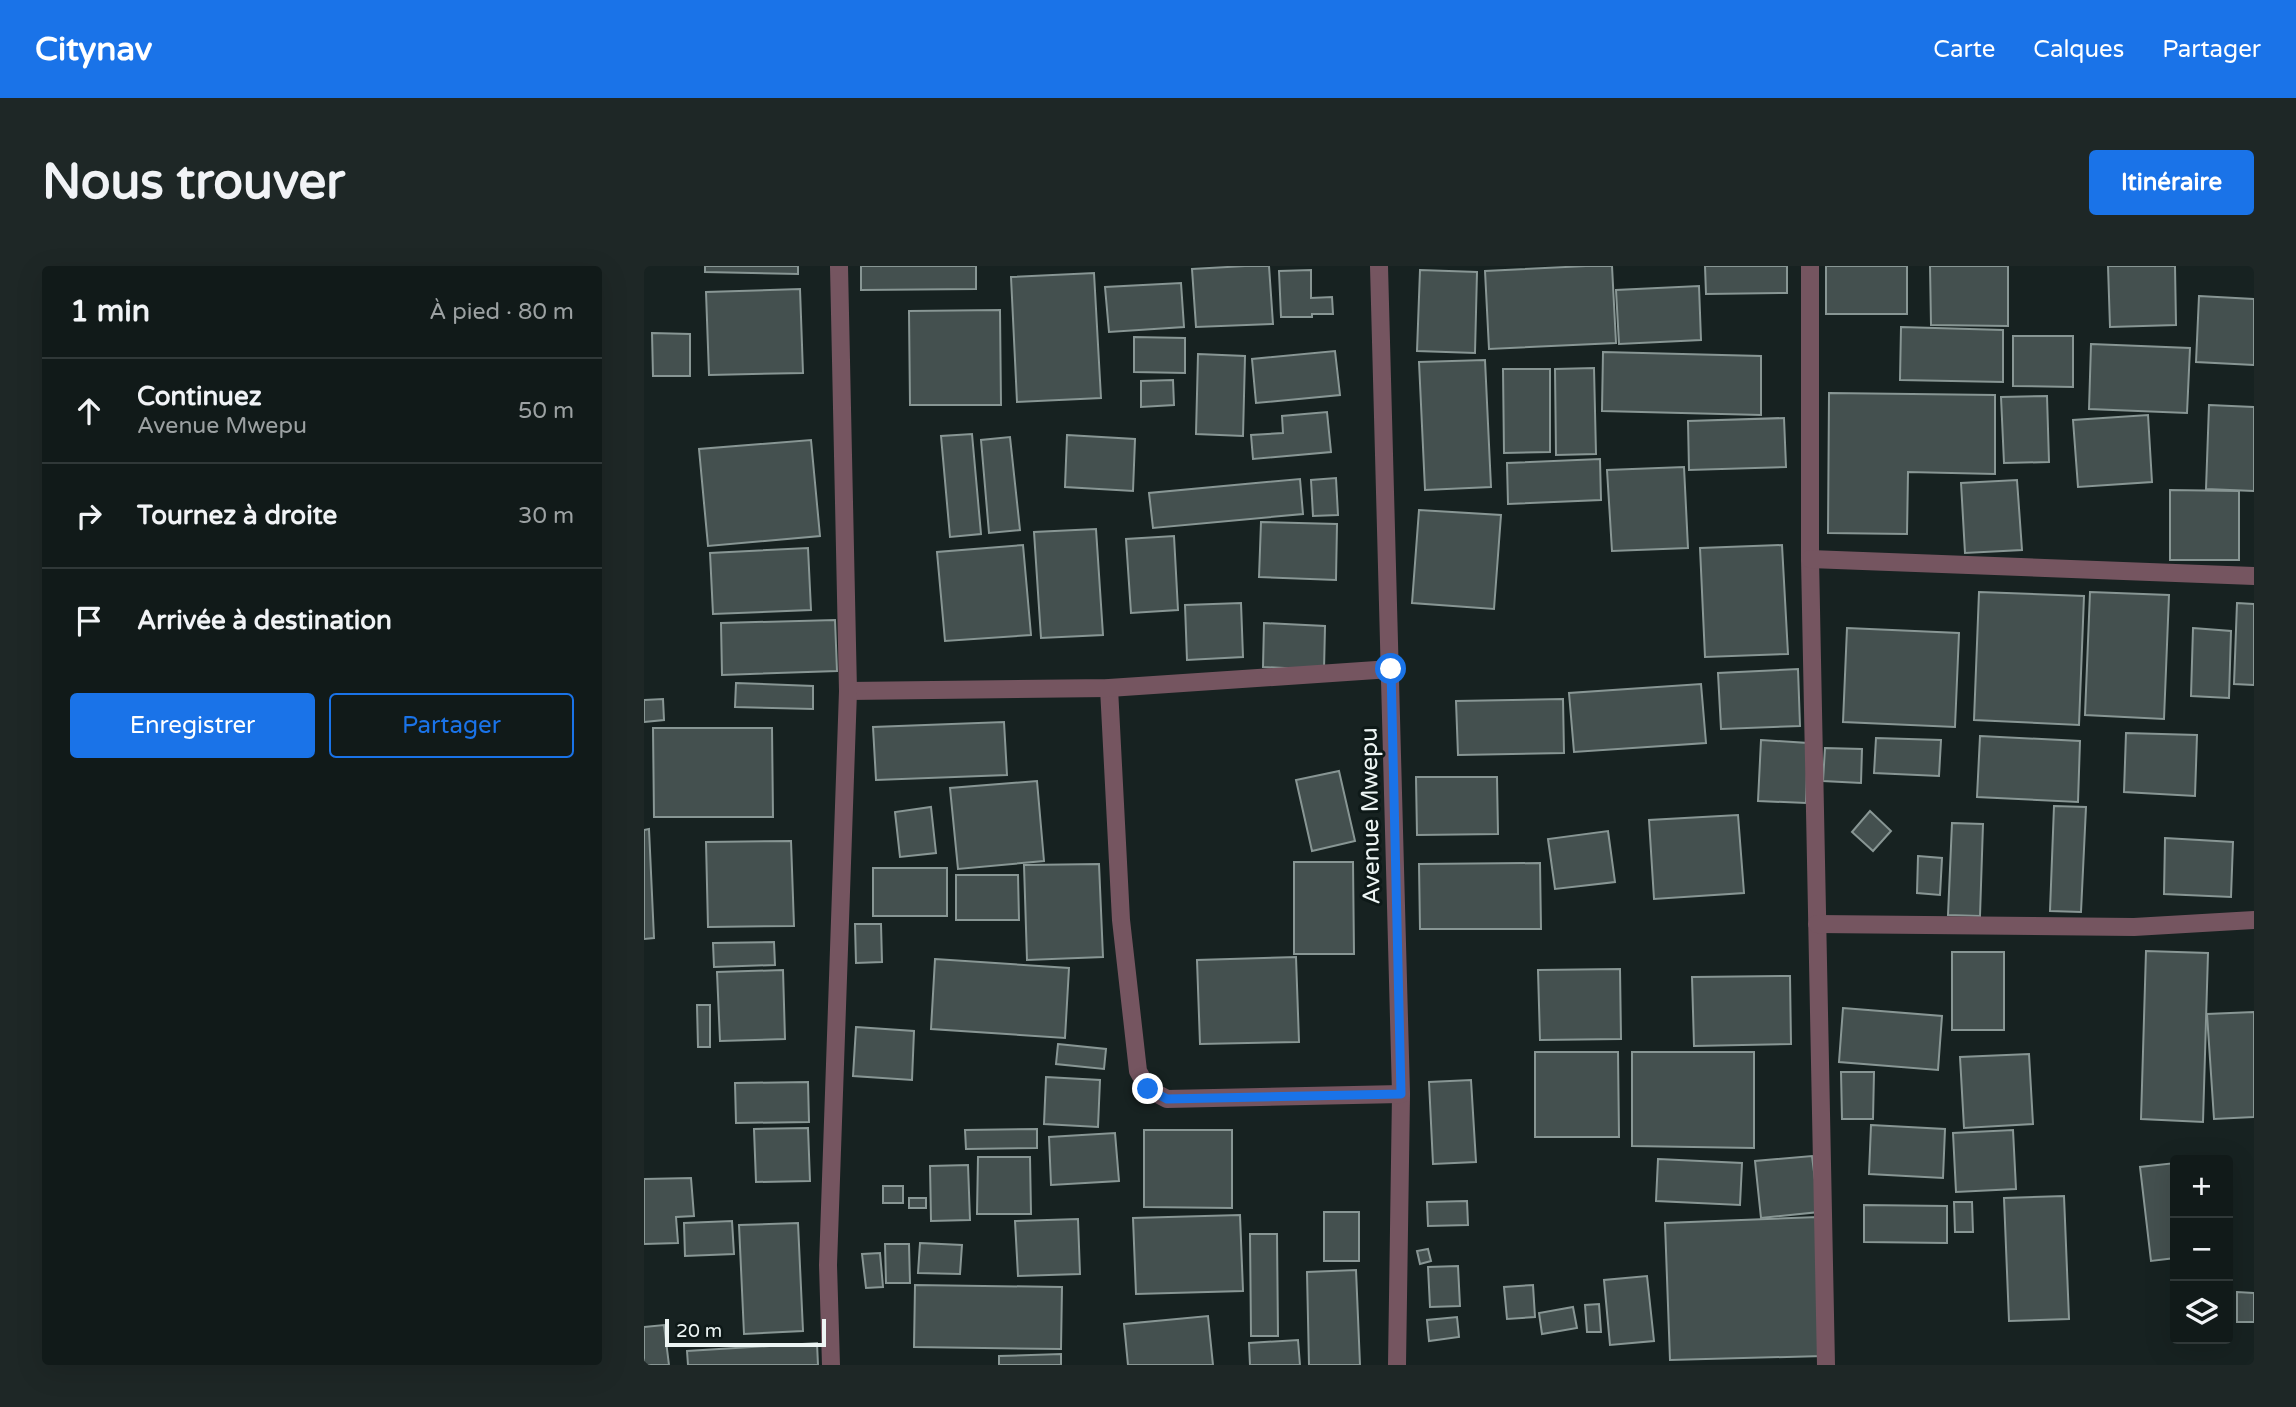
<!DOCTYPE html>
<html lang="fr">
<head>
<meta charset="utf-8">
<style>
	body { margin:0; font-family:"Varela Round",sans-serif; background:#1e2726; color:#f1f3f6 }
	.controls { position:absolute; right:21px; bottom:21px; display:grid; overflow:hidden; border-radius:7px; box-shadow:0 7px 28px #0002 }
	.controls button { width:63px; height:63px; display:grid; place-items:center; padding:0; border:0; border-bottom:2px solid #303838; background:#111a19; color:#f1f3f6; font:35px sans-serif }
	.scale { position:absolute; left:21px; bottom:18px; width:161px; box-sizing:border-box; padding-left:7px; border:4px solid #edf5f4; border-top:0; font-size:19px; line-height:24px; white-space:nowrap; color:#edf5f4; -webkit-text-stroke:5px #0e1918; paint-order:stroke }
	.stop { position:absolute; width:21px; height:21px; margin:-16px; border:5px solid #1a73e8; border-radius:50%; background:#fff }
	.stop.end { background:#1a73e8; border-color:#fff; box-shadow:0 2px 7px #0008 }
	.list { margin:0; padding:0; list-style:none }
	h2 { display:flex; justify-content:space-between; align-items:center; height:91px; margin:0; padding:0 28px; font-size:30px }
	h2 small { font-size:23px; font-weight:400; color:#9ca1a2 }
	.list li { display:grid; grid-template-columns:46px 1fr auto; gap:21px; align-items:center; box-sizing:border-box; height:105px; padding:0 28px; border-top:2px solid #303838 }
	.list b { display:block; font-size:26px; white-space:nowrap }
	.list p { margin:0; font-size:23px; white-space:nowrap; color:#9ca1a2 }
	.list em { font-size:23px; font-style:normal; color:#9ca1a2 }
	.actions { display:flex; gap:14px; padding:21px 28px }
	.actions a { flex:1; padding:16px 0; border:2px solid #1a73e8; border-radius:7px; text-align:center; font-size:24px; color:#1a73e8 }
	.actions .main { background:#1a73e8; color:#fff }
	.icon { flex:none; width:38px; height:38px; fill:none; stroke:currentColor; stroke-width:2; stroke-linecap:round; stroke-linejoin:round }
	.map { position:relative; flex:none; width:1610px; height:1099px; overflow:hidden; border-radius:7px }
	header { display:flex; align-items:center; gap:42px; box-sizing:border-box; height:98px; padding:0 35px; background:#1a73e8; color:#fff }
	header strong { font-size:33px }
	nav { display:flex; gap:38px; margin-inline-start:auto; font-size:24px }
	.intro { display:flex; align-items:center; justify-content:space-between; box-sizing:border-box; height:168px; padding:0 42px }
	h1 { margin:0; font-size:49px }
	.button { padding:18px 32px; border-radius:7px; background:#1a73e8; color:#fff; font-size:24px; font-weight:700 }
	main { display:flex; gap:42px; padding:0 42px }
	aside { flex:1; background:#111a19; border-radius:7px; box-shadow:0 7px 28px #0002 }
	.map>svg:first-child { display:block }
	.building { fill:#44504f; stroke:#889694; stroke-width:2 }
	.lines { fill:none; stroke-linecap:round; stroke-linejoin:round }
	.minor { stroke:#755560; stroke-width:18 }
	.route { stroke:#1a73e8; stroke-width:9 }
	.labels { text-anchor:middle; stroke-width:6; stroke-linejoin:round; paint-order:stroke }
	.street-label { font-size:24px; fill:#edf5f4; stroke:#0e1918 }
</style>
</head>
<body>
<header>
<strong>Citynav</strong>
<nav><a>Carte</a><a>Calques</a><a>Partager</a></nav>
</header>
<div class="intro"><h1>Nous trouver</h1><a class="button">Itinéraire</a></div>
<main>
<aside>
<h2>1 min<small>À pied · 80 m</small></h2>
<ul class="list">
<li><svg class="icon" aria-label="ahead" viewBox="0 0 24 24"><path d="M12 20V5M6 11l6-6 6 6"/></svg><div><b>Continuez</b><p>Avenue Mwepu</p></div><em>50 m</em></li>
<li><svg class="icon" aria-label="right" viewBox="0 0 24 24"><path d="M7 20v-9h11M14 6l5 5-5 5"/></svg><div><b>Tournez à droite</b></div><em>30 m</em></li>
<li><svg class="icon" aria-label="arrive" viewBox="0 0 24 24"><path d="M6 21V4h12l-3 4 3 4H6"/></svg><div><b>Arrivée à destination</b></div></li>
</ul>
<div class="actions"><a class="main">Enregistrer</a><a>Partager</a></div>
</aside>
<div class="map">
<svg width="1610" height="1099" viewBox="0 0 1610 1099">
	<rect width="100%" height="100%" fill="#172221"/>
	<g class="building">
		<polygon points="61,0 154,0 154,8 61,6"/>
		<polygon points="217,0 332,0 332,23 217,24"/>
		<polygon points="601,0 625,0 629,58 552,61 548,3"/>
		<polygon points="942,0 968,0 972,77 845,83 841,5"/>
		<polygon points="1061,0 1143,0 1143,27 1062,28"/>
		<rect x="1182" y="0" width="81" height="48"/>
		<polygon points="1286,0 1364,0 1364,60 1287,59"/>
		<polygon points="1464,0 1531,0 1532,59 1466,61"/>
		<polygon points="667,4 667,32 688,31 689,48 668,48 668,51 637,51 635,5"/>
		<polygon points="776,4 833,6 831,87 773,85"/>
		<polygon points="450,7 457,132 373,136 367,11"/>
		<polygon points="537,17 540,61 465,66 461,21"/>
		<polygon points="1055,20 1057,74 975,78 972,24"/>
		<polygon points="156,23 159,107 65,109 62,26"/>
		<polygon points="1555,30 1610,33 1610,99 1552,96"/>
		<polygon points="356,44 357,139 266,139 265,45"/>
		<polygon points="1257,61 1359,64 1359,116 1256,114"/>
		<polygon points="8,67 46,68 46,110 9,110"/>
		<polygon points="1369,70 1429,70 1429,121 1369,120"/>
		<polygon points="490,71 541,72 541,107 490,106"/>
		<polygon points="1447,78 1546,82 1543,147 1445,143"/>
		<polygon points="691,85 696,129 612,137 608,93"/>
		<polygon points="959,86 1117,90 1117,149 958,145"/>
		<polygon points="554,88 601,90 599,170 552,168"/>
		<polygon points="841,94 847,221 781,224 775,96"/>
		<polygon points="950,102 952,188 912,189 911,103"/>
		<polygon points="859,103 906,103 906,186 860,187"/>
		<polygon points="529,114 530,139 497,141 497,115"/>
		<polygon points="1185,127 1351,129 1351,208 1264,206 1263,268 1184,267"/>
		<polygon points="1403,130 1405,196 1360,197 1357,131"/>
		<polygon points="1565,139 1610,141 1610,225 1562,223"/>
		<polygon points="683,146 687,186 609,193 607,169 639,167 638,150"/>
		<polygon points="1504,149 1508,216 1434,221 1429,154"/>
		<polygon points="1140,152 1142,201 1045,204 1044,155"/>
		<polygon points="328,168 337,268 306,271 297,170"/>
		<polygon points="423,169 491,173 489,225 421,221"/>
		<polygon points="366,171 376,264 345,267 337,174"/>
		<polygon points="167,174 176,270 64,280 55,183"/>
		<polygon points="956,193 957,234 864,238 863,197"/>
		<polygon points="1040,201 1044,282 968,285 963,204"/>
		<polygon points="692,212 694,249 669,250 667,214"/>
		<polygon points="656,213 659,248 509,262 505,227"/>
		<polygon points="1373,214 1378,284 1321,287 1317,217"/>
		<polygon points="1526,224 1595,225 1595,294 1526,294"/>
		<polygon points="775,244 857,249 850,343 768,337"/>
		<polygon points="617,256 693,258 692,314 615,311"/>
		<polygon points="452,263 459,369 397,372 390,266"/>
		<polygon points="530,270 534,344 487,347 482,273"/>
		<polygon points="379,279 387,369 301,375 293,286"/>
		<polygon points="1138,279 1144,388 1061,391 1056,282"/>
		<polygon points="164,282 167,344 69,348 66,287"/>
		<polygon points="1335,326 1440,330 1435,459 1330,454"/>
		<polygon points="1446,326 1525,329 1520,453 1441,449"/>
		<polygon points="597,337 599,391 543,394 541,339"/>
		<polygon points="1593,337 1610,338 1610,419 1590,418"/>
		<polygon points="191,354 193,405 78,409 77,357"/>
		<polygon points="620,357 681,360 680,404 619,401"/>
		<polygon points="1203,362 1315,367 1311,461 1199,456"/>
		<polygon points="1549,362 1587,365 1585,432 1547,430"/>
		<polygon points="1154,403 1156,460 1077,463 1074,407"/>
		<polygon points="92,417 169,420 169,443 91,441"/>
		<polygon points="1057,418 1062,477 930,486 925,427"/>
		<polygon points="19,433 20,454 0,456 0,434"/>
		<polygon points="919,433 920,487 814,489 812,435"/>
		<polygon points="360,456 363,509 232,514 229,461"/>
		<polygon points="9,462 128,462 129,551 10,551"/>
		<polygon points="1482,467 1553,469 1551,530 1480,526"/>
		<polygon points="1336,470 1436,475 1434,536 1333,531"/>
		<polygon points="1232,472 1297,474 1295,510 1230,507"/>
		<polygon points="1117,474 1164,477 1162,537 1114,535"/>
		<polygon points="1181,482 1218,483 1217,517 1179,515"/>
		<polygon points="695,505 711,575 668,585 652,514"/>
		<polygon points="772,511 853,511 854,568 773,569"/>
		<polygon points="393,515 400,595 314,603 306,522"/>
		<polygon points="1410,540 1442,541 1437,646 1406,645"/>
		<polygon points="287,541 292,587 256,591 251,546"/>
		<polygon points="1226,545 1247,565 1229,585 1208,566"/>
		<polygon points="1094,549 1100,627 1010,633 1005,554"/>
		<polygon points="1308,557 1339,558 1336,650 1304,649"/>
		<polygon points="5,563 10,672 0,673 0,564"/>
		<polygon points="964,565 971,616 911,623 904,573"/>
		<polygon points="1521,572 1589,576 1587,631 1520,628"/>
		<polygon points="147,575 150,660 64,661 62,576"/>
		<polygon points="1274,590 1298,592 1296,629 1273,627"/>
		<polygon points="650,596 709,596 710,688 650,688"/>
		<polygon points="896,597 897,663 776,663 775,598"/>
		<polygon points="455,598 459,691 383,694 380,599"/>
		<rect x="229" y="602" width="74" height="48"/>
		<polygon points="312,609 374,609 375,654 312,654"/>
		<polygon points="211,658 237,658 238,696 212,697"/>
		<polygon points="130,676 131,699 70,701 69,677"/>
		<polygon points="1502,685 1564,687 1559,856 1497,853"/>
		<rect x="1308" y="686" width="52" height="78"/>
		<polygon points="652,691 655,776 556,778 553,694"/>
		<polygon points="291,693 425,702 421,772 287,763"/>
		<polygon points="976,703 977,773 896,774 894,704"/>
		<polygon points="139,704 141,773 76,775 73,706"/>
		<polygon points="1146,710 1147,778 1050,780 1048,711"/>
		<polygon points="53,739 66,739 66,781 54,781"/>
		<polygon points="1199,742 1298,750 1294,804 1195,796"/>
		<polygon points="1610,746 1610,851 1570,853 1563,748"/>
		<polygon points="212,761 270,765 268,814 209,810"/>
		<polygon points="414,778 462,783 460,803 412,798"/>
		<polygon points="891,786 974,786 975,871 891,871"/>
		<polygon points="988,786 1110,786 1110,882 988,880"/>
		<polygon points="1385,788 1389,858 1320,862 1316,791"/>
		<polygon points="1197,806 1230,806 1229,853 1198,853"/>
		<polygon points="402,811 456,814 454,861 400,858"/>
		<polygon points="827,814 832,896 789,898 785,816"/>
		<polygon points="164,816 165,856 92,857 91,817"/>
		<polygon points="1227,859 1301,863 1299,912 1225,908"/>
		<polygon points="164,862 166,915 112,916 110,863"/>
		<polygon points="393,863 393,882 322,883 321,864"/>
		<polygon points="500,864 588,864 588,942 500,941"/>
		<polygon points="1369,864 1372,923 1312,926 1309,867"/>
		<polygon points="471,867 475,915 407,919 405,871"/>
		<polygon points="1168,890 1175,946 1117,952 1111,895"/>
		<polygon points="334,891 386,891 387,948 333,948"/>
		<polygon points="1014,893 1098,897 1096,939 1012,935"/>
		<polygon points="1531,897 1531,992 1507,995 1496,901"/>
		<polygon points="324,899 326,954 287,955 286,900"/>
		<polygon points="47,912 50,950 32,951 34,977 0,978 0,913"/>
		<rect x="239" y="920" width="20" height="17"/>
		<polygon points="1420,930 1425,1053 1365,1055 1360,932"/>
		<rect x="265" y="932" width="17" height="10"/>
		<polygon points="823,935 824,959 784,960 783,936"/>
		<polygon points="1310,936 1328,936 1329,966 1311,966"/>
		<polygon points="1220,939 1303,940 1303,977 1220,976"/>
		<rect x="680" y="946" width="35" height="49"/>
		<polygon points="596,949 599,1025 492,1028 489,952"/>
		<polygon points="1174,951 1179,1090 1026,1094 1021,957"/>
		<polygon points="434,953 436,1008 374,1010 371,955"/>
		<polygon points="88,955 90,988 41,990 40,957"/>
		<polygon points="154,957 159,1065 100,1068 95,959"/>
		<polygon points="606,968 633,968 634,1070 607,1070"/>
		<polygon points="276,977 318,979 316,1008 274,1007"/>
		<polygon points="241,978 265,978 266,1017 242,1017"/>
		<polygon points="784,983 787,995 776,998 773,985"/>
		<polygon points="236,987 239,1021 222,1022 218,988"/>
		<polygon points="814,1000 816,1040 786,1041 784,1001"/>
		<polygon points="712,1004 716,1099 665,1099 663,1006"/>
		<polygon points="1003,1010 1010,1075 966,1079 960,1014"/>
		<polygon points="271,1019 418,1021 417,1083 270,1081"/>
		<polygon points="889,1019 891,1051 863,1053 860,1021"/>
		<polygon points="1593,1026 1610,1027 1610,1056 1593,1056"/>
		<polygon points="955,1038 957,1066 943,1066 941,1039"/>
		<polygon points="929,1041 933,1062 898,1068 895,1047"/>
		<polygon points="564,1050 569,1099 484,1099 480,1058"/>
		<polygon points="813,1051 815,1071 785,1075 783,1054"/>
		<polygon points="20,1059 25,1099 0,1099 0,1061"/>
		<polygon points="654,1074 656,1099 606,1099 605,1077"/>
		<polygon points="173,1077 174,1099 44,1099 43,1085"/>
		<polygon points="417,1088 417,1099 355,1099 355,1090"/>
	</g>
	<g class="lines">
		<g class="minor">
			<polyline points="735,0 757,828 753,1099"/>
			<polyline points="1166,0 1166,293 1182,1099"/>
			<polyline points="1166,293 1610,310"/>
			<polyline points="465,422 477,654 494,805 504,823 523,833 757,828"/>
			<polyline points="204,425 465,422 747,403"/>
			<polyline points="1173,658 1490,661 1610,654"/>
			<polyline points="187,1099 184,999 204,425 195,0"/>
		</g>
	</g>
	<g class="lines">
		<polyline class="route" points="504,823 523,833 757,828 747,403"/>
	</g>
	<g class="labels">
		<g class="street-label">
			<text transform="translate(726 550) rotate(-91)" y="8">Avenue Mwepu</text>
		</g>
	</g>
</svg>
<div class="controls">
<button>+</button>
<button>−</button>
<button><svg class="icon" aria-label="layers" viewBox="0 0 24 24"><path d="M12 4l9 5-9 5-9-5zM3 14l9 5 9-5"/></svg></button>
</div>
<div class="scale">20 m</div>
<div class="stop" style="left:747px;top:403px"></div>
<div class="stop end" style="left:504px;top:823px"></div>
</div>
</main>
</body>
</html>
